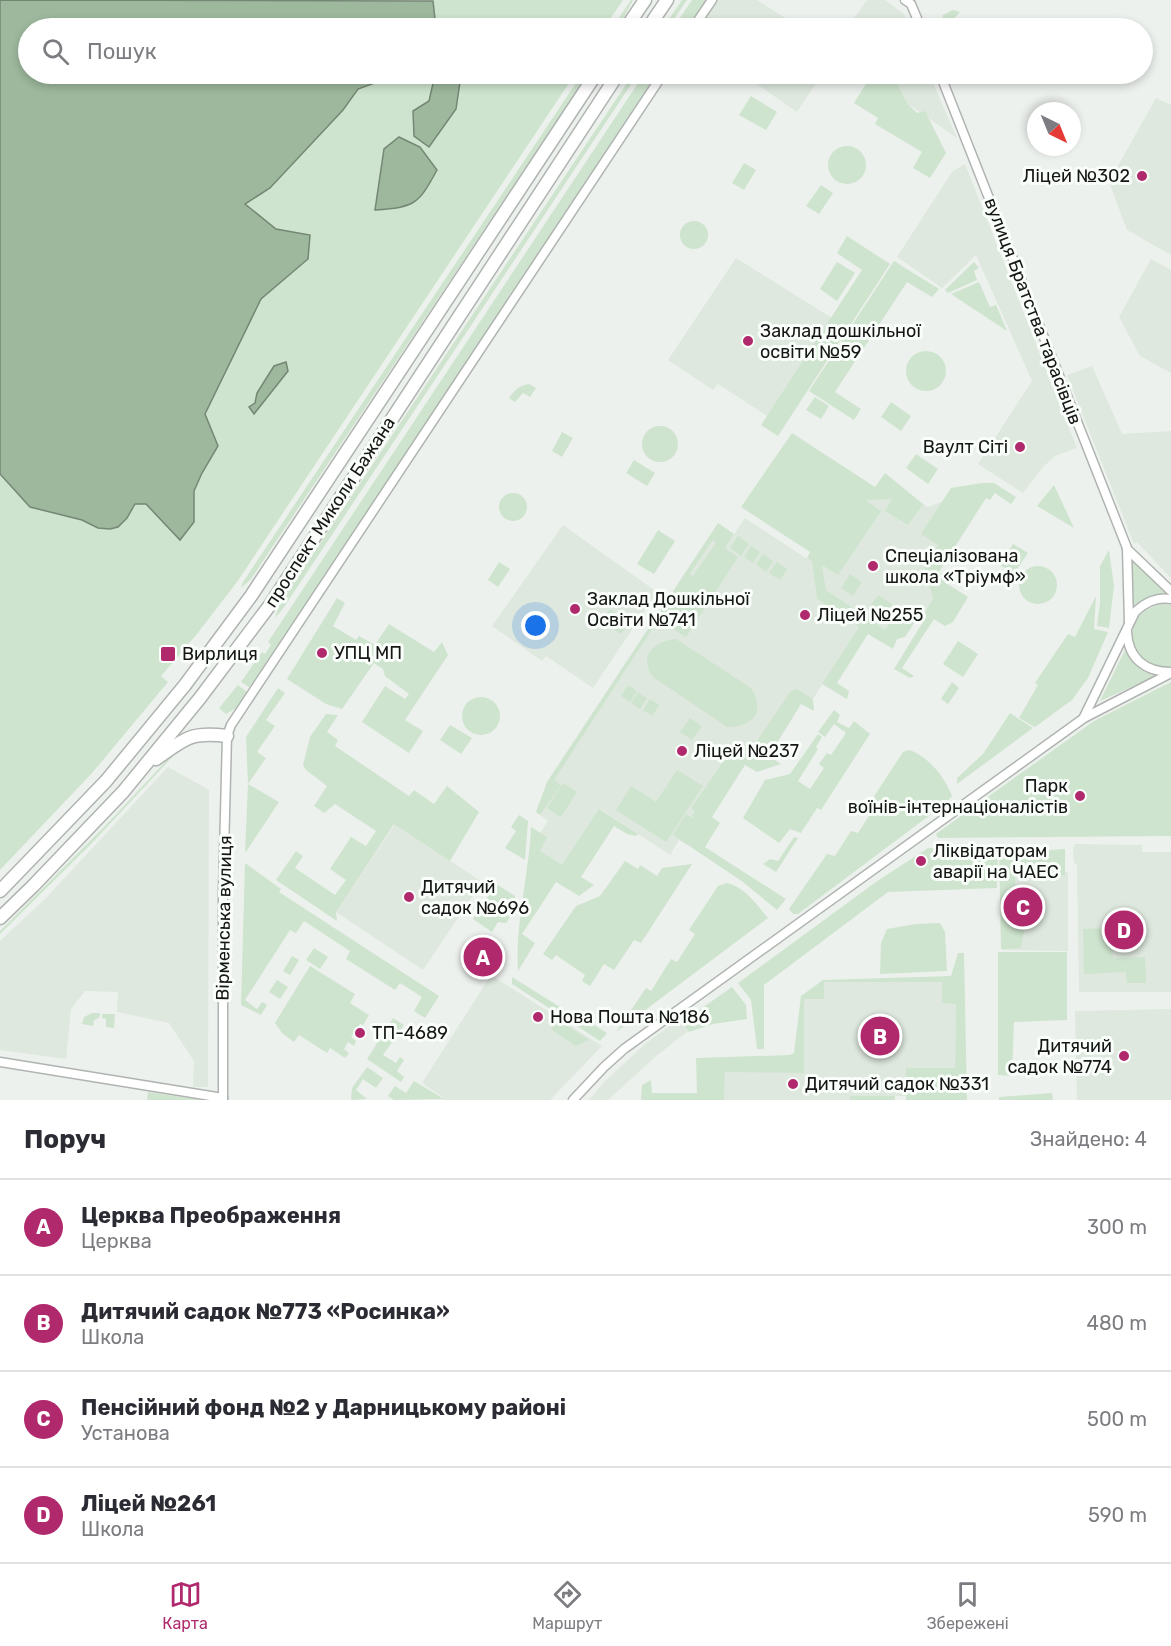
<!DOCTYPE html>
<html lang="uk">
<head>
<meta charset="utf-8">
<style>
	body { margin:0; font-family:Rubik,sans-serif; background:#f7f7f7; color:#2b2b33 }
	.compass { position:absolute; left:1027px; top:102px; width:54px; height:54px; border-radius:50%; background:#fff; box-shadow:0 3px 9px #0003; rotate:137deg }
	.you { position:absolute; left:536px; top:626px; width:21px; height:21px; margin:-15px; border:4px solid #fff; border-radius:50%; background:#1a73e8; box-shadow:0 0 0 9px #1a73e833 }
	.badge { display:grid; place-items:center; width:39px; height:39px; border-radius:50%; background:#b0296d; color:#fff; font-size:20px; font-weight:700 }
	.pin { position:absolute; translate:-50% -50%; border:3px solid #fff; box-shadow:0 2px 6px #0006 }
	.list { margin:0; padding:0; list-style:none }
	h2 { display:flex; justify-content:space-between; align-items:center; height:78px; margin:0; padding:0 24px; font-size:26px }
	h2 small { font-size:20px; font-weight:400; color:#7c7c81 }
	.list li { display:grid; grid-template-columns:39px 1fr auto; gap:18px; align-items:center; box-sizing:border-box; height:96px; padding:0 24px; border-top:2px solid #e1e1e2 }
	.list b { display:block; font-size:22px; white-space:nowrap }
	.list p { margin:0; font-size:20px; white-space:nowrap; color:#7c7c81 }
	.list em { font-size:20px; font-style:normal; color:#7c7c81 }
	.icon { flex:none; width:33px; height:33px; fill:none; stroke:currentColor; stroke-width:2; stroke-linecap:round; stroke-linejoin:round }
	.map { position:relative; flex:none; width:1171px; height:1100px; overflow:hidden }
	.search { position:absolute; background:#fff; box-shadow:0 3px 9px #0003; left:18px; right:18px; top:18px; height:66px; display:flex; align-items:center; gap:15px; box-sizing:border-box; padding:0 21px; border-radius:33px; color:#7c7c81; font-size:22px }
	.sheet { height:462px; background:#fff }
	nav { display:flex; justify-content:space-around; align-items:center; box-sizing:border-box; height:84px; border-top:2px solid #e1e1e2; background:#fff; font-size:16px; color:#7c7c81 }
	nav a { display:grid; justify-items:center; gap:3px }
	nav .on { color:#b0296d }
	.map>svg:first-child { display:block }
	.built { fill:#dee8de }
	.green { fill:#cee4ce; fill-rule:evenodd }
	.water { fill:#9db89d; stroke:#748774; stroke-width:1.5 }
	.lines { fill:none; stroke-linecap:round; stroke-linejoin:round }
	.minor-casing { stroke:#b0b4b0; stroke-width:11 }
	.highway-casing { stroke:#b0b4b0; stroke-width:15 }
	.minor { stroke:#fff; stroke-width:8 }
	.highway { stroke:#fff; stroke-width:12 }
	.poi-dot { fill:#b0296d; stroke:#fafefa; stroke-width:2 }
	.labels { text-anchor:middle; stroke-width:6; stroke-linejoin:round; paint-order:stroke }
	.poi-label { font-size:18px; fill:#151615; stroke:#fafefa; text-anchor:start }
	.street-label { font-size:18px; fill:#151615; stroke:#fafefa }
</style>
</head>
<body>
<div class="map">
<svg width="1171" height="1100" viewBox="0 0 1171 1100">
	<rect width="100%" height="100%" fill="#edf1ed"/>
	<g class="built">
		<polygon points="716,0 757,0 801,28 698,28"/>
		<polygon points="867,0 885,0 904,14 910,28 847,28"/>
		<polygon points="742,74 822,74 797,112"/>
		<polygon points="865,74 929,74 957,138"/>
		<polygon points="1156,98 1171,105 1171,255 1127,230 1109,182"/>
		<polygon points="965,164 1077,448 1055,456 1043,467 1023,493 978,464 1032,381 976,255 942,288 897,257 952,172"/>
		<polygon points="736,258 832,318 767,416 718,384 713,390 668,360"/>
		<polygon points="1151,259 1171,270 1171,373 1140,356 1119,317"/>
		<polygon points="1092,366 1122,434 1171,431 1171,578 1137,542 1134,544 1067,375"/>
		<polygon points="960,495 967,500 924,567 933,598 925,613 921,612 905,637 885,631 826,590 822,564 864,500 913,497 928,507"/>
		<polygon points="745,518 812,562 817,599 859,627 813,699 797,689 758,749 745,750 687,845 679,840 670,855 600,809 560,869 537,854 538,836 548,821 540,815 560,785 553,780 660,616 665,619 693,577 690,575 713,540 725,548"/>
		<polygon points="563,525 657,592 593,688 546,656 542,661 492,626"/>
		<polygon points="168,767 209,790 208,1087 193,1087 194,1061 169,1023 117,1012 118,992 85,991 71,1009 66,1059 0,1050 0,941 47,897"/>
		<polygon points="395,824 482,882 423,970 336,912"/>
		<polygon points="1075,844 1142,845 1142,852 1171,852 1171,992 1079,992 1077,864 1074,863 1073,848"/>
		<polygon points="1068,872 1068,951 1002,950 1000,874"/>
		<polygon points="491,975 602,1046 550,1100 443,1100 444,1098 422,1083"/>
		<polygon points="824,982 942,982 956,1003 955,1068 906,1068 906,1096 851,1096 850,1100 724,1100 725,1071 804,1073 804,998"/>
		<polygon points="1171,1009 1171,1100 1077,1100 1075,1011"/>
		<polygon points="679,1019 688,1031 655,1057 608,1100 589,1100 604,1082 645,1044"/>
	</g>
	<g class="green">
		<polygon points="429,0 623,0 604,28 433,28"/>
		<polygon points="631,0 633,0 618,28 612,28"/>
		<polygon points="682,0 687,0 668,28 663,28"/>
		<polygon points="692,0 707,0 688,28 673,28"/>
		<polygon points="953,10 960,12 950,23 951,28 945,28 942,19 943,15"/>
		<path d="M 389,74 L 575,74 L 237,582 L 197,634 L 161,676 L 168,682 L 93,772 L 0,870 L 0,303 L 276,229 C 265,220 252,216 245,204 L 353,88 ZM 147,498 L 179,540 L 146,504 L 135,504 C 115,539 111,528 78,519 Z"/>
		<polygon points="582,74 588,74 251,579 241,588 243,582"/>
		<polygon points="633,74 638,74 282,610 275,618 279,605"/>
		<polygon points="644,74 658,74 252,689 241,682 262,652 265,654 271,645 268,642"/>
		<polygon points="872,74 892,74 907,103 917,113 925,111 946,153 930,178 913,168 922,152 875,124 878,118 854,103"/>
		<polygon points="751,96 777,112 766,130 739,115"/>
		<circle cx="847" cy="165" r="19"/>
		<polygon points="744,163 756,170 744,190 732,183"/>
		<polygon points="821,185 833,193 819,214 806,206"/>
		<circle cx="694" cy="235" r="14"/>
		<polygon points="847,236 890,264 778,436 761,425 862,270 837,253"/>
		<polygon points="894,261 939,289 932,297 907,282 835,392 861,409 854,420 809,391"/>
		<polygon points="837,262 855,273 837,301 820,289"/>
		<polygon points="974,262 979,268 974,271 977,280 948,293 945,290"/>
		<polygon points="979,282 990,307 996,305 1007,331 951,294"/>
		<circle cx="926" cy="371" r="20"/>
		<path d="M 529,384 L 536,388 L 530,397 L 523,393 L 515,402 L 509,398 C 515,390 518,386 529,384 Z"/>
		<polygon points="815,397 829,406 821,419 806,410"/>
		<polygon points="891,402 911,416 901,431 881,417"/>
		<circle cx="660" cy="444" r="18"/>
		<polygon points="562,432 573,438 562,457 552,451"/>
		<polygon points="792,433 875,487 885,473 923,504 908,525 885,511 892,499 865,500 881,511 838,575 822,565 826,590 885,630 900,607 917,618 905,637 897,639 893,649 868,634 837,683 849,691 847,699 822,684 859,627 817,599 812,562 807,558 810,552 741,507"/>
		<polygon points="916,454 938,469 928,484 906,468"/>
		<polygon points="634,460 655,473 647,486 626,473"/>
		<polygon points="982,483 994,483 1016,497 1011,504 995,493 990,500 986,498 939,572 949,578 946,583 968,597 953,622 945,626 934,619 902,668 914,676 910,678 894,669 926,617 925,613 933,598 924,567 938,545 921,534 951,488"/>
		<polygon points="1054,485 1074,528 1037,506"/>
		<circle cx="513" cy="507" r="14"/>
		<path d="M 718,523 L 734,534 L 725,548 L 738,557 L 686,637 L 664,623 L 666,620 L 660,617 L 554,780 L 561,785 L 540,815 L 536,812 L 547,782 ZM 713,540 L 716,543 L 693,576 L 690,574 Z"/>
		<polygon points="658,530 675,541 654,574 637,564"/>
		<polygon points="738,536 749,544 741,556 730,548"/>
		<polygon points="1013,544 1028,553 1014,573 1000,565"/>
		<polygon points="751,546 760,552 753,563 744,557"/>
		<polygon points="1109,550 1114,586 1109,628 1097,626 1100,602 1100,566"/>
		<polygon points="763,554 773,561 766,572 756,564"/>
		<path d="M 1131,560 L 1168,595 C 1154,595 1145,598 1133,606 Z"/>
		<polygon points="499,562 510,569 498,587 488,580"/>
		<polygon points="777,562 787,569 780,580 769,573"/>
		<circle cx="1038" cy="585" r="19"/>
		<polygon points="850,574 862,582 853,596 841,588"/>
		<polygon points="878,595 892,604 883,617 869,608"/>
		<polygon points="1096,596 1094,629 1108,632 1088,678 1072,700 1035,727 1019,718 1038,685 1035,683 1068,634 1075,637"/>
		<polygon points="337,598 345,603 333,626 356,640 359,636 375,645 389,624 434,652 442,642 448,655 405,720 423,731 409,753 362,722 385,686 405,699 409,694 385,676 383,669 374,663 342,709 326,704 287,679"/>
		<path d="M 1163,604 L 1171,605 L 1171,666 L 1169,667 C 1124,668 1118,611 1163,604 Z"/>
		<polygon points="609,610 611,610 629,621 621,634 603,622"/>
		<path d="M 676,639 L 751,688 C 766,712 753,727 727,727 L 653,677 C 638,656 654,641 676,639 Z"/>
		<polygon points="958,641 978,654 963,677 943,664"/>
		<path d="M 1125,650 C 1133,665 1140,672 1156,676 L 1100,701 Z"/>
		<polygon points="952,682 959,688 948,704 941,699"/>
		<polygon points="1171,682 1171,836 938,838 936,834 1094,721"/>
		<polygon points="238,685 248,693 240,706 226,714 219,708"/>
		<polygon points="628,685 637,691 630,702 621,696"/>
		<polygon points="278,688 285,693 266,720 275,726 257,752 266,758 248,784 279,802 245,853 248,784 246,737"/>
		<polygon points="797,689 813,699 814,711 801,704 769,756 781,764 757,772 745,765 712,817 720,823 705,847 786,899 777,910 743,882 673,835 686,814 695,820 692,816 695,811 691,808 737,742 746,746 757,741 790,692"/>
		<polygon points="638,692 647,698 640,709 631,703"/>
		<circle cx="481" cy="716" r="19"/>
		<polygon points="650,699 659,705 652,716 643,710"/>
		<polygon points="834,710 840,715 837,722 849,728 854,721 870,734 821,810 817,808 801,833 790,829 779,843 743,818 765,780 790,774 818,734 822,737 816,747 818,749 798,781 810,789 824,768 819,764 827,753 831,755 846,733 834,724 825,737 818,732"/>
		<polygon points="1010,713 1033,728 957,784 957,778 983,754"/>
		<polygon points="326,714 338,715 327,732 338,740 335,746 409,796 414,790 434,804 447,786 479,812 450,861 394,824 336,912 337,921 276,880 296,851 303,856 295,868 335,895 346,880 330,869 351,837 366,846 376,831 335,804 324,813 314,806 327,786 306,770 303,765 310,737"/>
		<polygon points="690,718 702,726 692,740 680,732"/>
		<polygon points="450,725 472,738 461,754 440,740"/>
		<path d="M 909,750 C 928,756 945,777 952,796 L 946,803 L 798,914 L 793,914 L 789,909 L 827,854 L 835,856 L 851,831 L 858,833 L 874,808 L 869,804 L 903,752 Z"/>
		<polygon points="175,754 92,843 0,934 0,931 105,826 166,761"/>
		<polygon points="677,770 703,786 666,842 616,810 631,786 656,802"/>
		<polygon points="563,783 577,792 561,817 547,808"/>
		<path d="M 599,809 L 638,834 L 636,836 L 627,834 L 614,826 L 581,877 L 594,885 L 579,896 L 556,882 L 522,934 L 535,943 L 518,971 C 515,923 529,875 531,827 L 547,837 L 540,851 L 562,865 Z"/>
		<polygon points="519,815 528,821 525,860 505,848 516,831 511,827"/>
		<polygon points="794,837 798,838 776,872 763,864 770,859 778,861"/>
		<polygon points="928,848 998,848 997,888 888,892 764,985 764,1049 757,1049 751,1000 738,983 876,882"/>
		<polygon points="999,849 1011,849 1018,852 1065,849 1065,875 1015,877 1015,921 1024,932 1021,948 1001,949"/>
		<polygon points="625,861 638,869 640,865 657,876 662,868 692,864 641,943 634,940 614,970 604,964 590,986 582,981 585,975 556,955 552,960 543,954 576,906 600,896"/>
		<polygon points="245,863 281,889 279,892 439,996 425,1018 414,1011 422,997 400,983 395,990 346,959 350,951 304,921 296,933 290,930 245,1000 257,1009 262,1002 267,1005 261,1015 241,1005"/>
		<path d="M 727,883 C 745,887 756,904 768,918 L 616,1032 L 646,988 L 651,991 L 671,959 L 677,962 L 695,934 L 689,930 L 718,886 Z"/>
		<polygon points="496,884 515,896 516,907 510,904 509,906 515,910 506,923 498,922 492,932 473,919"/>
		<polygon points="940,923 945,932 947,971 880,974 881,943 887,929 916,924"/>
		<polygon points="1111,928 1113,958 1145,957 1146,983 1127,983 1126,972 1084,974 1083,929"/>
		<polygon points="314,948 328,957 320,969 306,960"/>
		<polygon points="998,952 1067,952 1067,1020 1014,1022 1012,1076 998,1075"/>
		<polygon points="958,953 964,953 967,1100 906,1100 906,1068 955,1068 956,1004 942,1003 942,982 824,982 824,999 804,999 804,1073 725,1072 724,1100 641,1100 642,1085 651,1080 652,1093 697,1093 696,1058 790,1055 794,1053 801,996 823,980 951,976"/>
		<polygon points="292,956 299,960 290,975 283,971"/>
		<polygon points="310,966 355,994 350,1003 369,1015 363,1025 360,1024 351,1037 356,1041 354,1046 348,1042 344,1049 349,1053 345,1058 330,1048 327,1053 299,1035 294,1042 282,1033 275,1023"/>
		<polygon points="512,977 592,1027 594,1025 607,1033 600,1041 512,984"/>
		<polygon points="277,980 288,987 280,999 269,992"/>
		<polygon points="732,987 746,1005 747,1019 713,1024 689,1032 682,1022"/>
		<polygon points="92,1013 100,1013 99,1018 94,1020 93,1026 82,1024 84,1017"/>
		<polygon points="102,1014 115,1014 114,1028 106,1027 106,1019 102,1018"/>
		<polygon points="393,1018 404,1025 383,1055 396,1063 400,1057 404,1060 397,1071 404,1077 401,1082 367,1059"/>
		<polygon points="558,1020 589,1040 576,1046 551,1029"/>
		<polygon points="367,1067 383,1078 376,1088 363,1079 356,1090 367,1099 353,1100 351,1099 352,1088"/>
		<polygon points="414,1081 444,1099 394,1100 388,1096 395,1086 406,1093"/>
		<polygon points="148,1092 201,1100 147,1100"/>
		<polygon points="1052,1093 1053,1100 999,1100 999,1097"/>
		<rect x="850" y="1096" width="45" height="4"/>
	</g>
	<g class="water">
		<polygon points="0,0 433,1 436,28 28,28 28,74 399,74 358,89 343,110 270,188 245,204 276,229 310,235 308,259 261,299 205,414 218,446 202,473 194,491 194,522 180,540 146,504 135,504 127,518 118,527 110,529 98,528 82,520 30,507 0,474"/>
		<polygon points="439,74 452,74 460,82 456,109 429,147 414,136 413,111 429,101 434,79"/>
		<path d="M 399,137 L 420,147 L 437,170 C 418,205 415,207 375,210 L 384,149 Z"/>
		<polygon points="286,362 288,371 254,414 249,407 255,403 257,393 274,366"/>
	</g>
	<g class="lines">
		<g class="minor-casing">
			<g id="minor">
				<polyline points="905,0 911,4 921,28"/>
				<polyline points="693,28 712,0"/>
				<polyline points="940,74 1127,548 1129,623"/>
				<polyline points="1127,549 1171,591"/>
				<path d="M 1127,632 C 1128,658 1145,672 1171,672"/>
				<path d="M 1084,717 L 1135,612 C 1146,602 1156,597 1171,599"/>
				<polyline points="0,1062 223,1098"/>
				<polyline points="223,1100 223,892 227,736 231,725 663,74"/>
				<polyline points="573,1100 604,1067 624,1049 1084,718 1171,673"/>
			</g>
		</g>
		<g class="highway-casing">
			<g id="highway">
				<polyline points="626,28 645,0"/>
				<polyline points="648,28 667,0"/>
				<path d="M 156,759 C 185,739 190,731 227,736"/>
				<polyline points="0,891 106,781 185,685 251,596 596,74"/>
				<polyline points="0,918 33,886 123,792 200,698 270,605 618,74"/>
			</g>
		</g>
		<use href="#minor" class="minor"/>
		<use href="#highway" class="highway"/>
	</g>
	<g class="poi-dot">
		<circle cx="1142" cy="176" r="6"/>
		<circle cx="748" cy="341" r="6"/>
		<circle cx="1020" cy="447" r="6"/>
		<circle cx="873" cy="566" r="6"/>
		<circle cx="575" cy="609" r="6"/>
		<circle cx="805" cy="615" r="6"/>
		<circle cx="322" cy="653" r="6"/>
		<rect x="160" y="646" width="16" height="16" rx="3"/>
		<circle cx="682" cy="751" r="6"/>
		<circle cx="1080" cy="796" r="6"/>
		<circle cx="921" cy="861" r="6"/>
		<circle cx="409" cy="897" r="6"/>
		<circle cx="538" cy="1017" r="6"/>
		<circle cx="360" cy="1033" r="6"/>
		<circle cx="1124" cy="1056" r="6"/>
		<circle cx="793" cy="1084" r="6"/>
	</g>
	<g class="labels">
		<g class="poi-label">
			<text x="1130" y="182" text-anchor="end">Ліцей №302</text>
			<text x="760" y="337">Заклад дошкільної<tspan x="760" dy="21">освіти №59</tspan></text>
			<text x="1008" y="453" text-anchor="end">Ваулт Сіті</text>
			<text x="885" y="562">Спеціалізована<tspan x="885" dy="21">школа «Тріумф»</tspan></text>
			<text x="587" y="605">Заклад Дошкільної<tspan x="587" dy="21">Освіти №741</tspan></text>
			<text x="817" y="621">Ліцей №255</text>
			<text x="334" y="659">УПЦ МП</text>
			<text x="182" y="660">Вирлиця</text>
			<text x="694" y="757">Ліцей №237</text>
			<text x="1068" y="792" text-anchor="end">Парк<tspan x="1068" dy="21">воїнів-інтернаціоналістів</tspan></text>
			<text x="933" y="857">Ліквідаторам<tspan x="933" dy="21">аварії на ЧАЕС</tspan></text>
			<text x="421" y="893">Дитячий<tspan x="421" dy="21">садок №696</tspan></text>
			<text x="550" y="1023">Нова Пошта №186</text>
			<text x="372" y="1039">ТП-4689</text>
			<text x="1112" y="1052" text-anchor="end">Дитячий<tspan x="1112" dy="21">садок №774</tspan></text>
			<text x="805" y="1090">Дитячий садок №331</text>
		</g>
		<g class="street-label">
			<text transform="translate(1033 311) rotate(69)" y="6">вулиця Братства тарасівців</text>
			<text transform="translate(330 512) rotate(-57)" y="6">проспект Миколи Бажана</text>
			<text transform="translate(224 918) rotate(-89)" y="6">Вірменська вулиця</text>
		</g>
	</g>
</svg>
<svg class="compass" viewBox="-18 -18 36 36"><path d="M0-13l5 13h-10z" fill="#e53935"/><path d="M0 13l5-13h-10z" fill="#7c7c81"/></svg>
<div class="you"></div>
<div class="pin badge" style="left:483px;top:957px">A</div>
<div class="pin badge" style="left:880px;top:1036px">B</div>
<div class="pin badge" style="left:1023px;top:907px">C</div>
<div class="pin badge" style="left:1124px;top:930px">D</div>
<div class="search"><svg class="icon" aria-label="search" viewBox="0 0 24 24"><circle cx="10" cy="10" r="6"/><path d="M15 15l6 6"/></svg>Пошук</div>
</div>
<section class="sheet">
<h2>Поруч<small>Знайдено: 4</small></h2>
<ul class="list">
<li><span class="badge">A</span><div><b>Церква Преображення</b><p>Церква</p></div><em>300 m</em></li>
<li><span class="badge">B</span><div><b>Дитячий садок №773 «Росинка»</b><p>Школа</p></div><em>480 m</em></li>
<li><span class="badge">C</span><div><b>Пенсійний фонд №2 у Дарницькому районі</b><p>Установа</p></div><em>500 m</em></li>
<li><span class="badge">D</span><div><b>Ліцей №261</b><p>Школа</p></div><em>590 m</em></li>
</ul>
</section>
<nav>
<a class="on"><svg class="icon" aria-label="map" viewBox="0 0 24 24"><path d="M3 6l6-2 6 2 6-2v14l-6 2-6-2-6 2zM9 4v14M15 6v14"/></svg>Карта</a>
<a><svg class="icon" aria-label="directions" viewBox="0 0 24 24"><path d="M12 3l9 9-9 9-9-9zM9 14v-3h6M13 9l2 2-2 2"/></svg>Маршрут</a>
<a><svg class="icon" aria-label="saved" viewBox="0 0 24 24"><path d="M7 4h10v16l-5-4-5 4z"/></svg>Збережені</a>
</nav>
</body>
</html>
